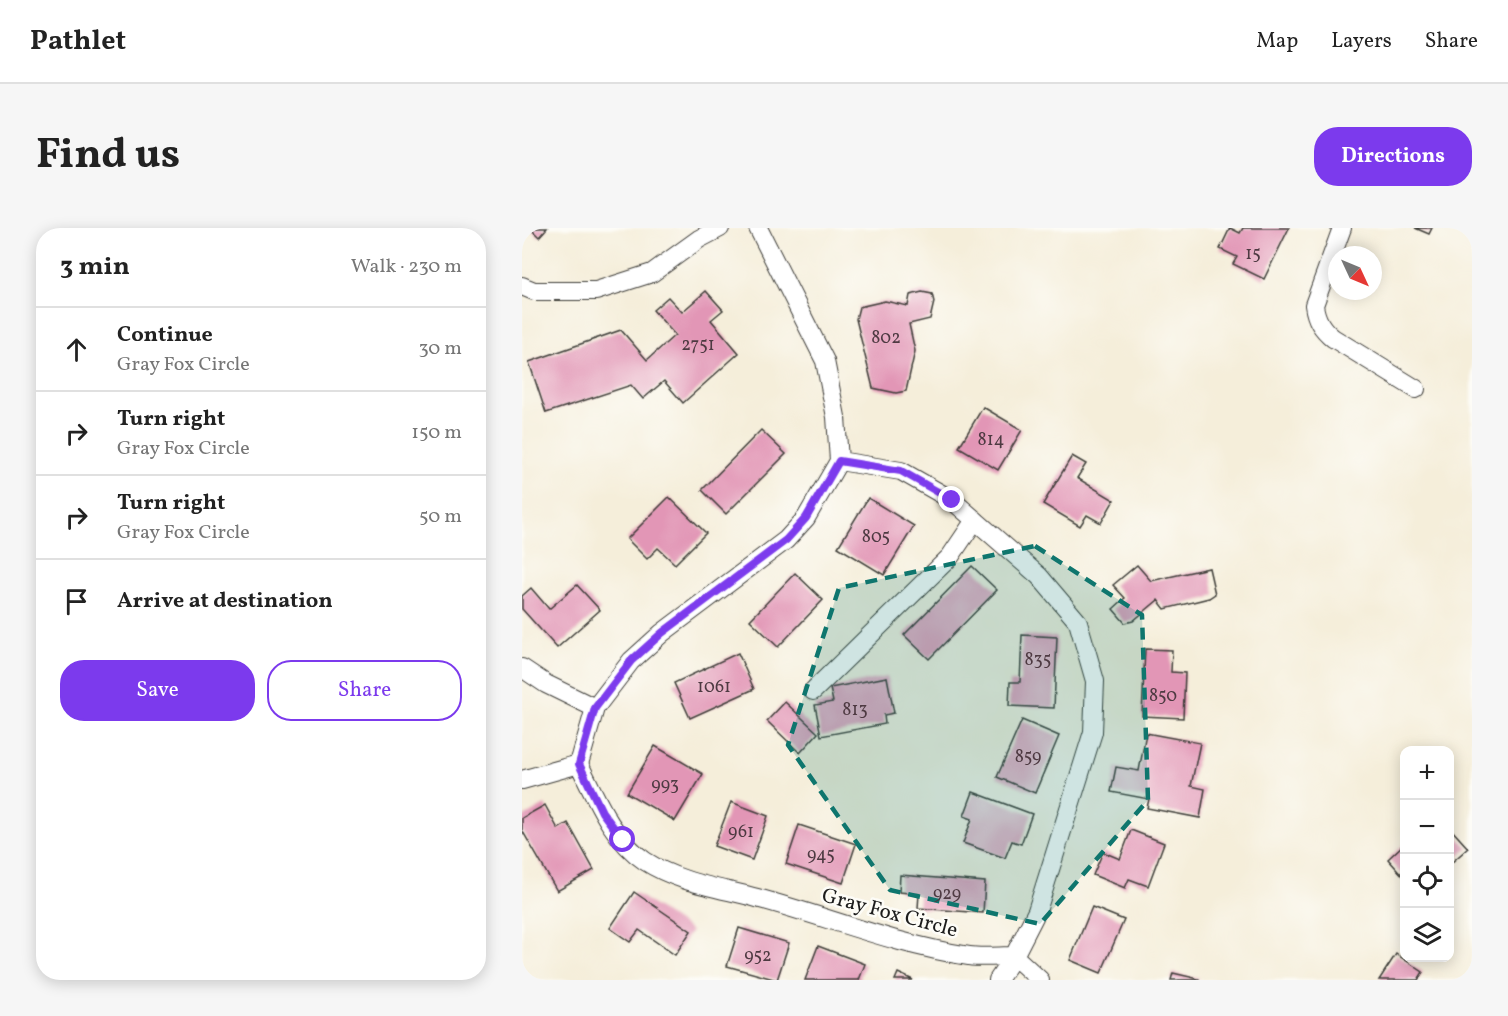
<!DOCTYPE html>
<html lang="en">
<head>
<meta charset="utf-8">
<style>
	body { margin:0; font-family:Vollkorn,serif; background:#f6f6f6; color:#222 }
	.controls { position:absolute; right:18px; bottom:18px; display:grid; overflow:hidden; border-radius:12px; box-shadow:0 3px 15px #0003 }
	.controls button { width:54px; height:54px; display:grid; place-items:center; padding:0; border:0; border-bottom:2px solid #e0e0e0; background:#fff; color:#222; font:30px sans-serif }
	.compass { position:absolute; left:806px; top:18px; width:54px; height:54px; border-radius:50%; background:#fff; box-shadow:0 3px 15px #0003; rotate:134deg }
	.stop { position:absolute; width:18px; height:18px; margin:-14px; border:4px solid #7c3aed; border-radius:50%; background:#fff }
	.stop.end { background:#7c3aed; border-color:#fff; box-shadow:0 2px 6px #0008 }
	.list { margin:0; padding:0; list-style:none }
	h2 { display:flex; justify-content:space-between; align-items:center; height:78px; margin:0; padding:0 24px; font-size:26px }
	h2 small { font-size:20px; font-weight:400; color:#767676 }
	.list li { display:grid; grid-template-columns:39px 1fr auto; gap:18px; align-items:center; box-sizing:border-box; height:84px; padding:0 24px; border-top:2px solid #e0e0e0 }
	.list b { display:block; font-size:22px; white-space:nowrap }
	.list p { margin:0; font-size:20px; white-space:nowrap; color:#767676 }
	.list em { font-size:20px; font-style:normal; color:#767676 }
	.actions { display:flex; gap:12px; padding:18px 24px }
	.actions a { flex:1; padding:14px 0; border:2px solid #7c3aed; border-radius:24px; text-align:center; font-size:21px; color:#7c3aed }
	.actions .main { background:#7c3aed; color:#fff }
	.icon { flex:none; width:33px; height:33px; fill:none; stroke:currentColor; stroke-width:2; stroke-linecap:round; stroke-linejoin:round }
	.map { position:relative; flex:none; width:950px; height:752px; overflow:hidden; border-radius:24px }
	header { display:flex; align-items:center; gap:36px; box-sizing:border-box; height:84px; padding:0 30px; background:#fff; border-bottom:2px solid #e0e0e0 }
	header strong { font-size:28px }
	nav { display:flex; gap:33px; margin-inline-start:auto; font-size:21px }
	.intro { display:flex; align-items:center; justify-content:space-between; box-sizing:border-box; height:144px; padding:0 36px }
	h1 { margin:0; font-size:42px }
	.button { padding:15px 27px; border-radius:24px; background:#7c3aed; color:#fff; font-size:21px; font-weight:700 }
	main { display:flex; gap:36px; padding:0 36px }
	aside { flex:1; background:#fff; border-radius:24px; box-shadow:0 3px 15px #0003 }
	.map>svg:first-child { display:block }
	.building { fill:#e296b6 }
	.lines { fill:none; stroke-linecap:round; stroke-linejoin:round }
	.minor-casing { stroke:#3d3c38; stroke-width:20 }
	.minor { stroke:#fff; stroke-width:18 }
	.route { stroke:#7c3aed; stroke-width:8 }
	.marked { fill:#0f766e; fill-opacity:0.2; stroke:#0f766e; stroke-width:4.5; stroke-dasharray:12 8; stroke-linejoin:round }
	.labels { text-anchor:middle; stroke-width:5; stroke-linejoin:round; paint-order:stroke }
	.number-label { font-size:18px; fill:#4e3a42 }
	.street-label { font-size:21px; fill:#1c1c1c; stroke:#fdfcf7 }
</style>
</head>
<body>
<header>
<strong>Pathlet</strong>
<nav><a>Map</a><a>Layers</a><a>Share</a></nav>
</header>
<div class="intro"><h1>Find us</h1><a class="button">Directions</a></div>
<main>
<aside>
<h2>3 min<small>Walk · 230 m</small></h2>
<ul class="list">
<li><svg class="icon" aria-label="ahead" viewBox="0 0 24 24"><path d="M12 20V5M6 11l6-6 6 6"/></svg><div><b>Continue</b><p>Gray Fox Circle</p></div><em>30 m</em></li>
<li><svg class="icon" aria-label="right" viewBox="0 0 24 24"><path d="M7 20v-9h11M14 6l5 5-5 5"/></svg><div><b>Turn right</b><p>Gray Fox Circle</p></div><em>150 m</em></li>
<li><svg class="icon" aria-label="right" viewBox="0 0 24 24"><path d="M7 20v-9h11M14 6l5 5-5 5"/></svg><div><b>Turn right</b><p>Gray Fox Circle</p></div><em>50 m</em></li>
<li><svg class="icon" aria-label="arrive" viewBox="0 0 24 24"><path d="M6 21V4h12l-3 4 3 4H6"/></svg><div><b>Arrive at destination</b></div></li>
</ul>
<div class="actions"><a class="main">Save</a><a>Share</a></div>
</aside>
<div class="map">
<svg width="950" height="752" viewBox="0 0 950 752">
	<rect width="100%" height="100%" fill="#fdfcf7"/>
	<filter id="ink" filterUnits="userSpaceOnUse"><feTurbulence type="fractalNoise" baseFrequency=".0167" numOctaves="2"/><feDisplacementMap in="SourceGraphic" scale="12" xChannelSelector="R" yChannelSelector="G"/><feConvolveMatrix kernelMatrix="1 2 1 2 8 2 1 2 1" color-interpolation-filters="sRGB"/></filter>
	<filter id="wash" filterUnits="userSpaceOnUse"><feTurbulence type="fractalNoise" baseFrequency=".008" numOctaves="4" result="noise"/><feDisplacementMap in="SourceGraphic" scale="24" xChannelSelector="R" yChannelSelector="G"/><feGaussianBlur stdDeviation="1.35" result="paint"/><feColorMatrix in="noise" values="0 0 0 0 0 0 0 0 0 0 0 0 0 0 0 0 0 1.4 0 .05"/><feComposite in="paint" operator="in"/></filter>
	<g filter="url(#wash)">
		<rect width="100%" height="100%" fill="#f5eeda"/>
		<g id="blocks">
			<g class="building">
				<polygon points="8,0 25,0 17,9"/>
				<polygon points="708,0 718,5 721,0 767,0 742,51 711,36 715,29 698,21"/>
				<polygon points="893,0 910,0 907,6"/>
				<polygon points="934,0 950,0 950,6"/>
				<polygon points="184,63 201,82 189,92 217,125 161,175 142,153 121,171 109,157 24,185 7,134 99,102 125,132 153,107 131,82 146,69 160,84"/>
				<polygon points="400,64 410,66 412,74 408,91 387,96 393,123 384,163 374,165 351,160 334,91 337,79 363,73 386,78 388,67"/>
				<polygon points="461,179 500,202 476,242 437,219"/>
				<polygon points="239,202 264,226 204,286 180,262"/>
				<polygon points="550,228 564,236 555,250 592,272 579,295 565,287 558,298 521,276"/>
				<polygon points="147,269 184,305 153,336 136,320 125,331 105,311"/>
				<polygon points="346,270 392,298 362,347 316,319"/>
				<polygon points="615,337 629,353 687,340 693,366 687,370 643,381 636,372 611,393 603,395 591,381 603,370 591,357"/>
				<polygon points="450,338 475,362 407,431 382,407"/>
				<polygon points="273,345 301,372 256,419 228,392"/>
				<polygon points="55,357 78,382 35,420 0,381 0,368 9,360 27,381"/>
				<polygon points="500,407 535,409 532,480 487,478 488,454 498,454"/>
				<polygon points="623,421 650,422 649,444 663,445 661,490 620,488"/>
				<polygon points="216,425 232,461 168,490 152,455"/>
				<polygon points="365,449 372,485 362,487 363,496 299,508 293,477 311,474 308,460"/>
				<polygon points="263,474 296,505 278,525 245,493"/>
				<polygon points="500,492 537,508 513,565 475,549"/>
				<polygon points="624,505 678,515 669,558 683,561 678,590 625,580 627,571 589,564 594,539 617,543"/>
				<polygon points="133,518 181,546 153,593 105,565"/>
				<polygon points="451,564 510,586 499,616 490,613 483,630 441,615 450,591 442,588"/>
				<polygon points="209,574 246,588 230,632 192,618"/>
				<polygon points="23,577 36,601 46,595 72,642 35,663 0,602 0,590"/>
				<polygon points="277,597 334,616 321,655 264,636"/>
				<polygon points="928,600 946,620 929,635 928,633"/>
				<polygon points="609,602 642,615 626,658 607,651 603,660 571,647 581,624 598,631"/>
				<polygon points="882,616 882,649 866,631"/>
				<polygon points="378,647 463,654 461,685 396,680 397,666 377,664"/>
				<polygon points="112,664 169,703 153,727 117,702 108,714 88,700"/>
				<polygon points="570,679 602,692 579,745 548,732"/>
				<polygon points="217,700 267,715 255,752 205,738"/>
				<polygon points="296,718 343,736 337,752 283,752"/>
				<polygon points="874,726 901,744 896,752 857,752"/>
				<polygon points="376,745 391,752 373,752"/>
				<polygon points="651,745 677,751 677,752 649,752"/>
			</g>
		</g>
	</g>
	<g filter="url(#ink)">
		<use href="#blocks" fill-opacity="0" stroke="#3d3c38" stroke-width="1.5"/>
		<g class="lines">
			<g class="minor-casing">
				<g id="minor">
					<path d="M 236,0 L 303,133 L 314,189 L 317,233 L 284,290 L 264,312 L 140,405 L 109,433 L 73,480 L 57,536 C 74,570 90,611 123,633 C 157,655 198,660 235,670 C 306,689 374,717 447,728 C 461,730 478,728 492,728 L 515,683 L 571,504 L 573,453 L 556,394 L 517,348 L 430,272 L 379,243 L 317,233"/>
					<path d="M 820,0 L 792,77 C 794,92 800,101 811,110 L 894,161"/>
					<polyline points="0,58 12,63 74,63 130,45 177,11 198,0"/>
					<polyline points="0,440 24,456 73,480"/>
					<polyline points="291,463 428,329 453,292"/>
					<polyline points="0,552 57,536"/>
					<polyline points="476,752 492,728 518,752"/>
				</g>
			</g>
			<use href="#minor" class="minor"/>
		</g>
	</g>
	<g class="lines" filter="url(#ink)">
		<polyline class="route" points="101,612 80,584 57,536 73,480 109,433 140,405 264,312 284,290 317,233 379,243 430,272"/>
	</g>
	<path class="marked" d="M 513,318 L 620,387 L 626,572 L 518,696 L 368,662 L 266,517 L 317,360 Z"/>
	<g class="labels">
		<g class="number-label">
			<text x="731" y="31">15</text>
			<text x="364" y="115">802</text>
			<text x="176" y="122">2751</text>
			<text x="469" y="217">814</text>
			<text x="354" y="314">805</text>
			<text x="516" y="437">835</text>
			<text x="192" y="464">1061</text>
			<text x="641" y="473">850</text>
			<text x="333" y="487">813</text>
			<text x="506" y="534">859</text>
			<text x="143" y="562">993</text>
			<text x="219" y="609">961</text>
			<text x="299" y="632">945</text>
			<text x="425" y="671">929</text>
			<text x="236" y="733">952</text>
		</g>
		<g class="street-label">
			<text transform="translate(368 684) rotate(15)" y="7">Gray Fox Circle</text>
		</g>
	</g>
</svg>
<div class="controls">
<button>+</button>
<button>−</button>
<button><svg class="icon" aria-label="locate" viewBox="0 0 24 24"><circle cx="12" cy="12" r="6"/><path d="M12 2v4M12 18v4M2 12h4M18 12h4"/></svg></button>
<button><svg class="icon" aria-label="layers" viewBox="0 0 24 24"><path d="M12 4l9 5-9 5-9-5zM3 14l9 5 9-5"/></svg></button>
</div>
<svg class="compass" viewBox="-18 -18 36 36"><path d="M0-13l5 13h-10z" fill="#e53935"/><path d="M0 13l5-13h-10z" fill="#767676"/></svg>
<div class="stop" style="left:101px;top:612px"></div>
<div class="stop end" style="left:430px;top:272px"></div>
</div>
</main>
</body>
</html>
